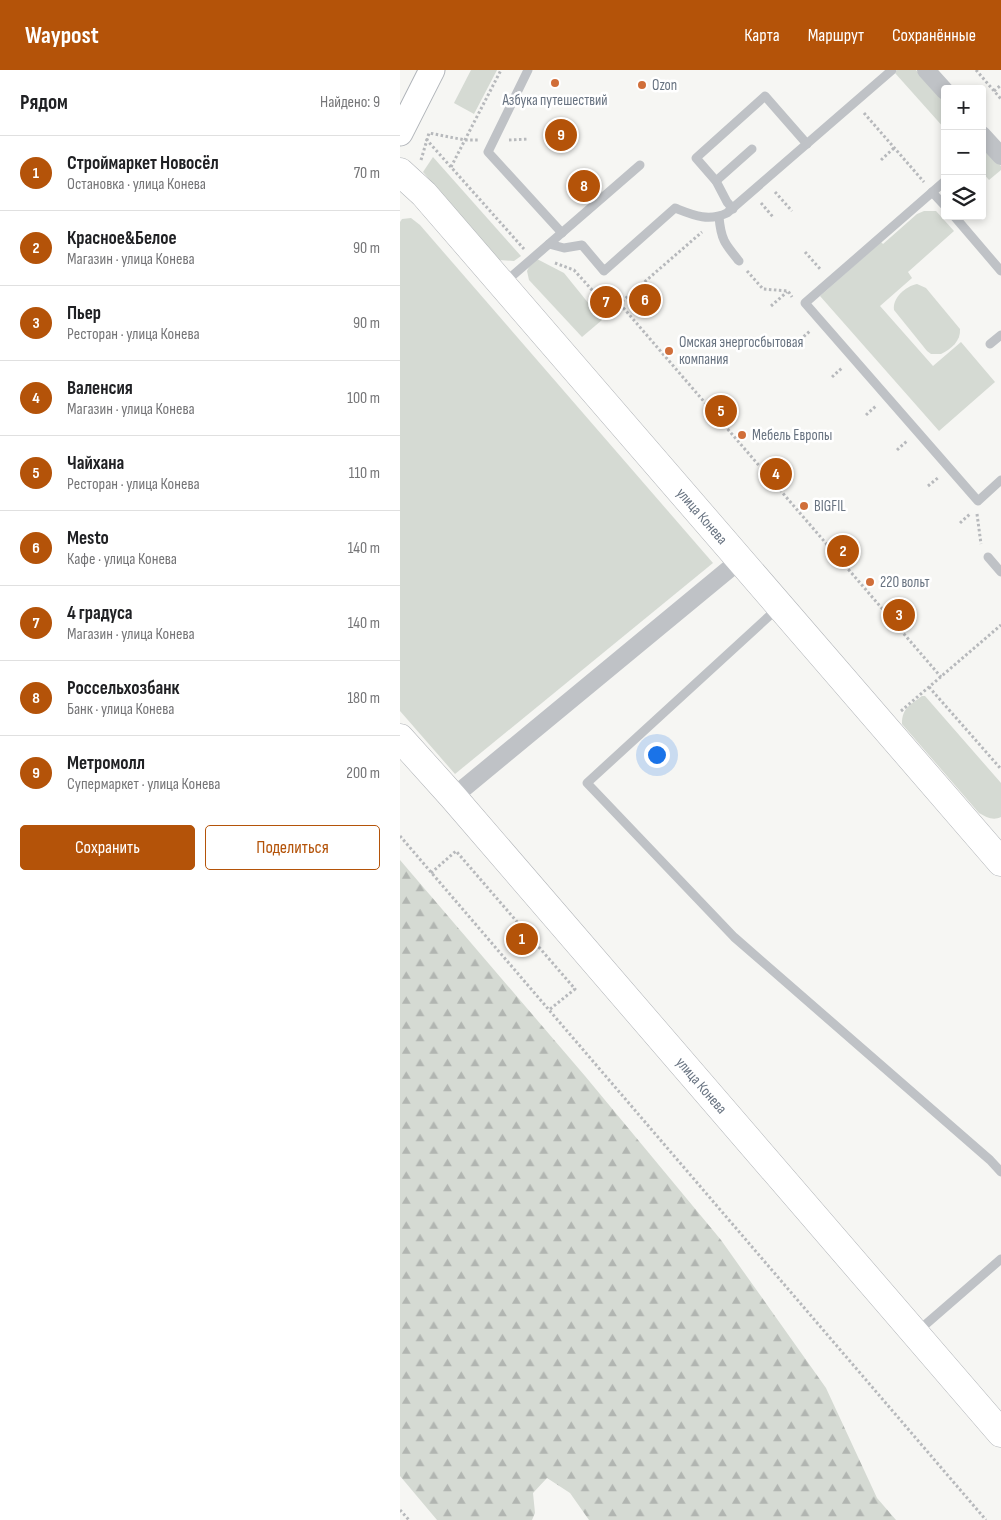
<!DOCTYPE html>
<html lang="ru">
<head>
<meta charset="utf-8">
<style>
	body { margin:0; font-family:"Sofia Sans Condensed",sans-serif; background:#f6f6f6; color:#202124 }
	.controls { position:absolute; right:15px; top:15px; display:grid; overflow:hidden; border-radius:5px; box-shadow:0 2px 8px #0003 }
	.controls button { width:45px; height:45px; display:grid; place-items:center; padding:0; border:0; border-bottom:1px solid #e0e0e0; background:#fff; color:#202124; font:25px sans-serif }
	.you { position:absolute; left:256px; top:684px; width:18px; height:18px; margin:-12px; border:4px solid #fff; border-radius:50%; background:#1a73e8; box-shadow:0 0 0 8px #1a73e833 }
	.badge { display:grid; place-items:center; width:32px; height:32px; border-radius:50%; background:#b45309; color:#fff; font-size:16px; font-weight:700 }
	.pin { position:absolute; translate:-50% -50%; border:2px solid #fff; box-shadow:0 1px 5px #0006 }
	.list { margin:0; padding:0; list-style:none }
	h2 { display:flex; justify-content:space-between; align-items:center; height:65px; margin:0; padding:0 20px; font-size:21px }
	h2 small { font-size:16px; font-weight:400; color:#757577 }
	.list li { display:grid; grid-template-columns:32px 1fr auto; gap:15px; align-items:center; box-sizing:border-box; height:75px; padding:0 20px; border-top:1px solid #e0e0e0 }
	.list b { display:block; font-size:19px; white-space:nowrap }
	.list p { margin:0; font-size:16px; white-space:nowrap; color:#757577 }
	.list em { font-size:16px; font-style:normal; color:#757577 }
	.actions { display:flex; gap:10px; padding:15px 20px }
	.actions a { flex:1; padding:11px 0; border:1px solid #b45309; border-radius:5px; text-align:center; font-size:18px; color:#b45309 }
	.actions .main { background:#b45309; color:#fff }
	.icon { flex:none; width:28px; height:28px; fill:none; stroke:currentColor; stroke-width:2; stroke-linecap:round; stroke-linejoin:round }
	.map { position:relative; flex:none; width:601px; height:1450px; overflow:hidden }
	header { display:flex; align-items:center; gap:30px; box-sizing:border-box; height:70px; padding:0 25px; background:#b45309; color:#fff }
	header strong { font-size:24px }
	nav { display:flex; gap:28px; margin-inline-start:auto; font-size:18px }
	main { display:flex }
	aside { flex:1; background:#fff }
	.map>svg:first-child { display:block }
	.green { fill:#d5dad3 }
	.forest { fill:url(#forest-firs) }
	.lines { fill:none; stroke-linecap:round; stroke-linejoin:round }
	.secondary-casing { stroke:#b0b4b9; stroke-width:27 }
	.primary-casing { stroke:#b1b4b8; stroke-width:29 }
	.path { stroke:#b7b9bc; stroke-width:3; stroke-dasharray:2.5 2.5; stroke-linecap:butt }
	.service { stroke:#bfc2c6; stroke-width:9 }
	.minor { stroke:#bfc2c6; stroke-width:18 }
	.secondary { stroke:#fff; stroke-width:25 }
	.primary { stroke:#fff; stroke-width:28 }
	.poi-dot { fill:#d06e39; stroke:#fff; stroke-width:2 }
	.labels { text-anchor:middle; stroke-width:5; stroke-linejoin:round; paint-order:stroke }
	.poi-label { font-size:15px; fill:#687381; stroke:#fff; text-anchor:start }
	.street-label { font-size:15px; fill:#687381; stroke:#fff }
</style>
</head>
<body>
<header>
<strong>Waypost</strong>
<nav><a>Карта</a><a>Маршрут</a><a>Сохранённые</a></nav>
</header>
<main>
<aside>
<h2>Рядом<small>Найдено: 9</small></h2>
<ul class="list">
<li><span class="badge">1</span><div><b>Строймаркет Новосёл</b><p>Остановка · улица Конева</p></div><em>70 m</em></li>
<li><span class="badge">2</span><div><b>Красное&amp;Белое</b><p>Магазин · улица Конева</p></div><em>90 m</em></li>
<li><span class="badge">3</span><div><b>Пьер</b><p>Ресторан · улица Конева</p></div><em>90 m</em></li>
<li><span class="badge">4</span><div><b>Валенсия</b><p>Магазин · улица Конева</p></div><em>100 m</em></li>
<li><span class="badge">5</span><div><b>Чайхана</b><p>Ресторан · улица Конева</p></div><em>110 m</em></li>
<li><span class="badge">6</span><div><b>Mesto</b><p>Кафе · улица Конева</p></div><em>140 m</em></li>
<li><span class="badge">7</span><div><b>4 градуса</b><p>Магазин · улица Конева</p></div><em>140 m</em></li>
<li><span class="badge">8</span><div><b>Россельхозбанк</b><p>Банк · улица Конева</p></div><em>180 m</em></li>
<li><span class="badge">9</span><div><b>Метромолл</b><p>Супермаркет · улица Конева</p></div><em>200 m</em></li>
</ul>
<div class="actions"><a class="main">Сохранить</a><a>Поделиться</a></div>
</aside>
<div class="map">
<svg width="601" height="1450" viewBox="0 0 601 1450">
	<defs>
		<pattern id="forest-firs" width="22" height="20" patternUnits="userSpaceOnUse" patternTransform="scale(1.25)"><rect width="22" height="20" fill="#d5dad3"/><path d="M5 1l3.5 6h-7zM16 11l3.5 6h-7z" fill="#b1b5b1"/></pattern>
	</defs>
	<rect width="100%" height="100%" fill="#f6f6f3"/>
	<g class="green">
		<polygon points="71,0 97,0 74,44 54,33"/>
		<polygon points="497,0 516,0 545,33 545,59 495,3"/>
		<polygon points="587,79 601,96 601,100 589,110 582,102 582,83"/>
		<polygon points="33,87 121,186 114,191 99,190 23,102"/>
		<polygon points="524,141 536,141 554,161 508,202 512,208 480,236 533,296 561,272 595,312 539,361 420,226 481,172 483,174 517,144"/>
		<polygon points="11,148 20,155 313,493 55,704 0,641 0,152 2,149"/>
		<polygon points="137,189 164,203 202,250 182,267 129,210 127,201 129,197"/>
		<path d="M 517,214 L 526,218 L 560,259 C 561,271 551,279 541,284 L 531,284 L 527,281 L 494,240 C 492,228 506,216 517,214 Z"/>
		<path d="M 522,626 L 525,626 L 601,713 L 601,747 C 593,751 586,747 579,743 L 502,654 C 502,638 510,635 522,626 Z"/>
	</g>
	<polygon class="forest" points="0,790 185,1006 321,1170 426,1318 477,1428 496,1450 189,1450 170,1423 147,1408 133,1423 135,1443 132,1450 37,1450 0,1406"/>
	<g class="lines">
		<g class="secondary-casing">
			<polyline id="secondary" points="0,63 32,0"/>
		</g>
		<g class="primary-casing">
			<g id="primary">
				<path id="s1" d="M 0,102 L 24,124 L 601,792"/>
				<path id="s2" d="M 0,668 L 53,727 L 601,1363"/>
			</g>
		</g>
		<g class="path">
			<polyline points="576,0 601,29"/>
			<polyline points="594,21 601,15"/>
			<polyline points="464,43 524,112"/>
			<polyline points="26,69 124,179"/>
			<polyline points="109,70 129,69"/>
			<polyline points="21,90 29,63 65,70 78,70"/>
			<polyline points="481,90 494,78"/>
			<polyline points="51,97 101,0"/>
			<polyline points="375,122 392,141"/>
			<polyline points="361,133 373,147"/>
			<polyline points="405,182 421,200"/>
			<polyline points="155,193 174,200 211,241 302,162"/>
			<polyline points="347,201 363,219 388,221 392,227"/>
			<polyline points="220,234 541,607"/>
			<polyline points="371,236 387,222"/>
			<polyline points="400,270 411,260"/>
			<polyline points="432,307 443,297"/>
			<polyline points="466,345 477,335"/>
			<polyline points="497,380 507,371"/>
			<polyline points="528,416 539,407"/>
			<polyline points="577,444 581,474"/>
			<polyline points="560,453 571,443"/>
			<polyline points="529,617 601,699"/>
			<polyline points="501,641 601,555"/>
			<polyline points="0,766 586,1450"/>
			<polyline points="31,803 56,781 175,919 149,940"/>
			<polyline points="0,1440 9,1450"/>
		</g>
		<g class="service">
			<polyline points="128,0 88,82 162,163"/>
			<polyline points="316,111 352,79"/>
			<polyline points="545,111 405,233 578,431 601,410"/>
			<polyline points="532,122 545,136"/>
			<polyline points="333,139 327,132 316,111 296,88 365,26 407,74"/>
			<polyline points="554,146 601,201"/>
			<path d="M 319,147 C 321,170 325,174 339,191"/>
			<path d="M 149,174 L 164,178 L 182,175 L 204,201 L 275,138 C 293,145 308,152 327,143 L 492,0"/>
			<polyline points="104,213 240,95"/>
			<polyline points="590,274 601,265"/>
			<polyline points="588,487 601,502"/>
			<polyline points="378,538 187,713 334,867 590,1090 601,1102"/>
			<polyline points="518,1261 601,1189"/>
		</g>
		<g class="minor">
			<polyline points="526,0 545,21"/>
			<polyline points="582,65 601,86"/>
			<polyline points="53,727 340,490"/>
		</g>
		<use href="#secondary" class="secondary"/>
		<use href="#primary" class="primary"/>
	</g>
	<g class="poi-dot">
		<circle cx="155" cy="13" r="5"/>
		<circle cx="242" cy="15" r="5"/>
		<circle cx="269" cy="281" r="5"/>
		<circle cx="342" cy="365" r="5"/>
		<circle cx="404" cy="436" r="5"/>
		<circle cx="470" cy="512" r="5"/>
	</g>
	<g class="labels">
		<g class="poi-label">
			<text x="252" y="20">Ozon</text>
			<text x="155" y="35" text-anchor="middle">Азбука путешествий</text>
			<text x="279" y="277">Омская энергосбытовая<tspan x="279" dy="17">компания</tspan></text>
			<text x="352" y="370">Мебель Европы</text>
			<text x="414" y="441">BIGFIL</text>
			<text x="480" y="517">220 вольт</text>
		</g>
		<g class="street-label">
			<text dy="5" stroke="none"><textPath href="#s1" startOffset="458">улица Конева</textPath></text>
			<text dy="5" stroke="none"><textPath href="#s2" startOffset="460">улица Конева</textPath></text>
		</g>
	</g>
</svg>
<div class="controls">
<button>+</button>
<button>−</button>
<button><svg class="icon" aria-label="layers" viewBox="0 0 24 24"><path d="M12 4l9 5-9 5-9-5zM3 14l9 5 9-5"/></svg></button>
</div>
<div class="you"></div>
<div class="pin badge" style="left:122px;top:869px">1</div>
<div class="pin badge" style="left:443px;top:481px">2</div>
<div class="pin badge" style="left:499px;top:545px">3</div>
<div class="pin badge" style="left:376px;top:404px">4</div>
<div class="pin badge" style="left:321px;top:341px">5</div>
<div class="pin badge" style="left:245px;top:230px">6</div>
<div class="pin badge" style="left:206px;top:232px">7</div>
<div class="pin badge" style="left:184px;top:116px">8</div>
<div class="pin badge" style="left:161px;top:65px">9</div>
</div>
</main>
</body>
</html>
